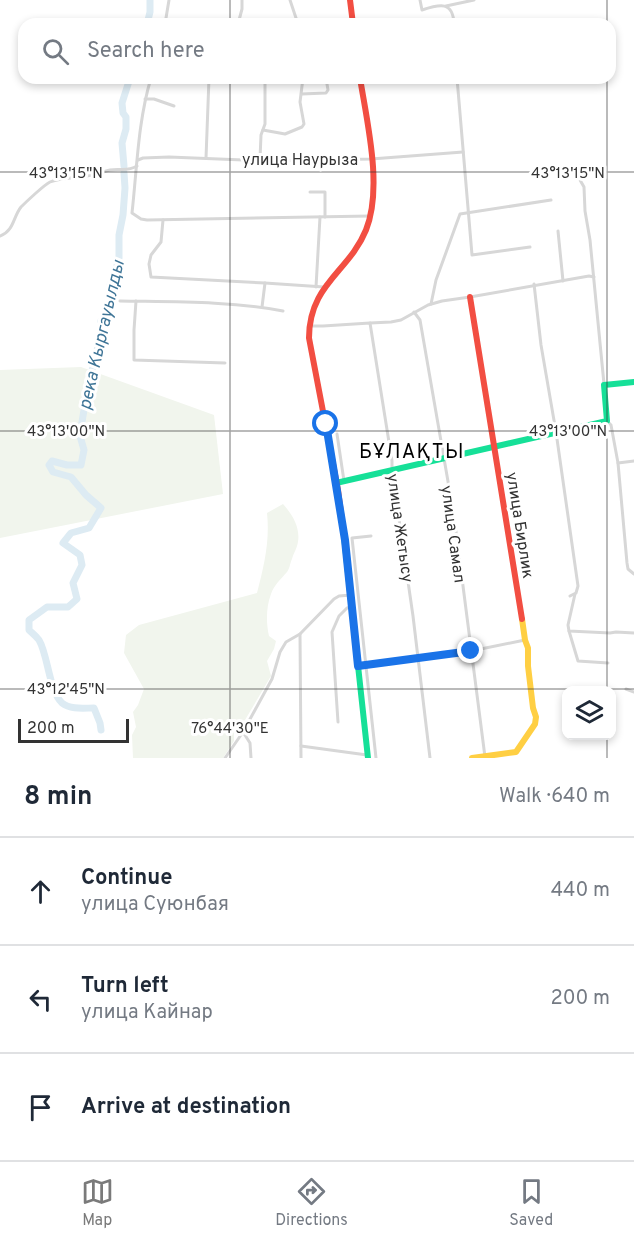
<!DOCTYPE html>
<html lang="en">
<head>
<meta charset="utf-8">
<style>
	body { margin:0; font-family:Overpass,sans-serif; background:#f6f6f7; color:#1f2937 }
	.controls { position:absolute; right:18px; bottom:18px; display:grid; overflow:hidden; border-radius:12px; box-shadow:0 3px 9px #0003 }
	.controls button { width:54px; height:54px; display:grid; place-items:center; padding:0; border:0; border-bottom:2px solid #e0e1e3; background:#fff; color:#1f2937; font:30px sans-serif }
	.scale { position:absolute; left:18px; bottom:15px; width:111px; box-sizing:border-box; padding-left:6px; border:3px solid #333; border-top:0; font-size:16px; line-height:21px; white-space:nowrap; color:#333; -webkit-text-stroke:4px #fff; paint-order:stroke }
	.stop { position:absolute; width:18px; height:18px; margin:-14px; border:4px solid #1a73e8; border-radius:50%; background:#fff }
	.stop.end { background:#1a73e8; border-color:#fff; box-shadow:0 2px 6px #0008 }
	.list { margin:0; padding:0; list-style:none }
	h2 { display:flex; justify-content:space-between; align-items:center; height:78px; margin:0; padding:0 24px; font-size:26px }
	h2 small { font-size:20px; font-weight:400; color:#747a83 }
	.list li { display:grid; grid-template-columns:39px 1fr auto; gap:18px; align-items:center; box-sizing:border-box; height:108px; padding:0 24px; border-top:2px solid #e0e1e3 }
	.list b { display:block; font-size:22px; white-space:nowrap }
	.list p { margin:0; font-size:20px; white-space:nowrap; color:#747a83 }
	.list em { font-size:20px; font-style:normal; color:#747a83 }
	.icon { flex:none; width:33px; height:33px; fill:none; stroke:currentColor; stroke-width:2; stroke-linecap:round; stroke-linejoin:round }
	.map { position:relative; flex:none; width:634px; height:758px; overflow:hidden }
	.search { position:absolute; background:#fff; box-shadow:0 3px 9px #0003; left:18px; right:18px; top:18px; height:66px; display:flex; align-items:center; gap:15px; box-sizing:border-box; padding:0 21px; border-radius:18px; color:#747a83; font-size:22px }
	.sheet { height:402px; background:#fff }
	nav { display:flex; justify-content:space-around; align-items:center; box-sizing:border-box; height:84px; border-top:2px solid #e0e1e3; background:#fff; font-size:16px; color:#747a83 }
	nav a { display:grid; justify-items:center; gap:3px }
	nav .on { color:#7a7a7a }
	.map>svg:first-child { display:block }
	.green { fill:#f1f5ed }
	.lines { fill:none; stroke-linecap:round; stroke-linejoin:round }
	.river { stroke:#ddebf3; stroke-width:7 }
	.street { stroke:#d7d7d7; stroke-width:3 }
	.fast { stroke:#16e098; stroke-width:6 }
	.slow { stroke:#ffcf43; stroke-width:6 }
	.jam { stroke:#f24e42; stroke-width:6 }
	.route { stroke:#1a73e8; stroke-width:8 }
	.ticks { fill:none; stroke:#333; stroke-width:1.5; stroke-opacity:0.45 }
	.labels { text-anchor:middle; stroke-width:6; stroke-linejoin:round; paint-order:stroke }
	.street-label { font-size:16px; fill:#333; stroke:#fff }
	.water-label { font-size:18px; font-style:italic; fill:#3f7597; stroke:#fff }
	.quarter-label { font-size:20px; letter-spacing:1.5px; fill:#000; stroke:#fff }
	.ticks-label { font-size:15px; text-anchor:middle; fill:#333; stroke:#fff; stroke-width:6; stroke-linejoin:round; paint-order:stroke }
</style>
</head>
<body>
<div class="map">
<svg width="634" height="758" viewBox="0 0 634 758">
	<rect width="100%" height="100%" fill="#fff"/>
	<g class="green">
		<polygon points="81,367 214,415 223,494 0,538 0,370"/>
		<path d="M 283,504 C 293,515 302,530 297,546 C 296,550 293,554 292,559 C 290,563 290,568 287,572 C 281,579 274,585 271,594 C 266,607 266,623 269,636 L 276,641 L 274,649 L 267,661 L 271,676 L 245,720 L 234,729 L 234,741 L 223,758 L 133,758 L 132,735 L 136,727 L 133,712 L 138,705 L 144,689 L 124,653 L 126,635 L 139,625 L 257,593 C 264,566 270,541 267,513 Z"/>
	</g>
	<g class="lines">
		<g class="river">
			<polyline points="147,24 150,12 150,0"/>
			<polyline points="124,166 122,143 126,129 126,117 123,113 122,103 130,78"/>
			<path d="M 101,730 L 100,723 L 94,708 C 84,708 71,710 62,703 C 49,691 48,655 39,640 C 36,636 32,633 29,630 L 29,620 L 47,607 L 68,607 L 77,599 L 73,583 L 82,565 L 80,555 L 63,543 L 71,533 L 89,528 L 101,508 L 86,495 L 71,477 L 53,472 L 49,465 L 52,461 L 67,465 L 81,465 L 84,450 L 80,436 L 81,428 L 87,392 L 98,346 L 104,332 L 101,321 L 108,314 L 112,300 L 110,285 L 114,277 L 119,258 L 119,235 L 123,215 L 125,188 L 124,173"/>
		</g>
		<g class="street">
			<polyline points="290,0 298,24"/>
			<path d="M 420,0 L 422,10 C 440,4 453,1 454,24"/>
			<polyline points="446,6 474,0"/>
			<polyline points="165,24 169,0"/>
			<polyline points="238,24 242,9 242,0"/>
			<path d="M 151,78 C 138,121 137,168 132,213 L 141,219 L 147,220 L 370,216"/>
			<polyline points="457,78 472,255 530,247"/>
			<polyline points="302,94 326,93 328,90 326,78"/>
			<polyline points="145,99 154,99 174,106"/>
			<polyline points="263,130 285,134 302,127 304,124 300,102 303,78"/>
			<polyline points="206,158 209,78"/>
			<polyline points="260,159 261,135 265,124 265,78"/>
			<polyline points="138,160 143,158 169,157 270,161 371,159 463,152"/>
			<polyline points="580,166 580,180 584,187 585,211 590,240 604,384"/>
			<polyline points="310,192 325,192 325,217"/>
			<polyline points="163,220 161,242 151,255 149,264 151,277 265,283 324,287"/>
			<polyline points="558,231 563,281"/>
			<path d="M 0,236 C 14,231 13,217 21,207 C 26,202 44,185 50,182 C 61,177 84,178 96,174 C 101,173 105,171 110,170 C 120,168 127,172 137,166"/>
			<polyline points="534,284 541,345 556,432 578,586 576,593 570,596"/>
			<polyline points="316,287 320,217"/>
			<path d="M 120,301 C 174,302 230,301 283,311"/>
			<polyline points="136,301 134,330 134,360 225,363"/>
			<polyline points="431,304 436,280 460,214 551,200"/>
			<polyline points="262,307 265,283"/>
			<polyline points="414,312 420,320 454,516 485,757"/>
			<polyline points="370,323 391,322 401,320 428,305 442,301 470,297 589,276 594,277"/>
			<polyline points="310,326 323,326 370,323 392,461 392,471 413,616 430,758"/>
			<polyline points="607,421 611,425 618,463 627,563 628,569 634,574"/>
			<polyline points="337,434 344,481"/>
			<polyline points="618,463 634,461"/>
			<polyline points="371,536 352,538 376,758"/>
			<polyline points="575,594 568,625 569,631 610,633 616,632 634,633"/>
			<polyline points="569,631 578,661 608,663"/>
			<polyline points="300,634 301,758"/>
			<polyline points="358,666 471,651 525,640"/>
			<polyline points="626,689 634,692"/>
			<polyline points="338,722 332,632 339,616 347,608 352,607"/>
			<polyline points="243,732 250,743 251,758"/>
			<polyline points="301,746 367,755"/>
			<polyline points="225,758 243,732 272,679 280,652 286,642 300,634 334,599 339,596 351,595"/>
		</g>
		<g class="fast">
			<polyline points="336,483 607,421 604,385 634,382"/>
			<polyline points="344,536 368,758"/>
		</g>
		<polyline class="slow" points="472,758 516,752 535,724 536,717 533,708 528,666 528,648 525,640 522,619"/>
		<g class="jam">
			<polyline points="350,0 353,24"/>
			<polyline points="470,297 522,619"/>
			<path d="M 344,536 L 338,490 L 309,338 C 309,284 349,272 366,230 C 383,188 367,122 360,78"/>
		</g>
	</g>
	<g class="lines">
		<polyline class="route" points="326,424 345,540 358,666 471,651"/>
	</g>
	<path class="ticks" d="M 230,0 L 230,24M 607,0 L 607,24M 230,78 L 230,758M 607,78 L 607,690M 0,172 L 634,172M 0,431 L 634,431M 0,689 L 634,689M 607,736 L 607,758"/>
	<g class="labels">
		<g class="street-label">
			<text x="300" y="165">улица Наурыза</text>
			<text transform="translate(521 525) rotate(81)" y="6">улица Бирлик</text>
			<text transform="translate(401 528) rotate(82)" y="6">улица Жетысу</text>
			<text transform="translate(454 534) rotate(82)" y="6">улица Самал</text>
		</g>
		<g class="water-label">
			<text transform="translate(101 335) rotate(-77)" y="6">река Кыргауылды</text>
		</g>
		<g class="quarter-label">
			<text x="412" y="458">БҰЛАҚТЫ</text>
		</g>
	</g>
	<g class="ticks-label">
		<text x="66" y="178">43°13'15"N</text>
		<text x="568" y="178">43°13'15"N</text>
		<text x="66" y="436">43°13'00"N</text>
		<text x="568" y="436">43°13'00"N</text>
		<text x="66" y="694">43°12'45"N</text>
		<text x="230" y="733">76°44'30"E</text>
	</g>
</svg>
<div class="controls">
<button><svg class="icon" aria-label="layers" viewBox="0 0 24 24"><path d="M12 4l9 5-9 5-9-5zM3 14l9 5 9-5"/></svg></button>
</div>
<div class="scale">200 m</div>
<div class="stop" style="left:326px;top:424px"></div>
<div class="stop end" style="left:471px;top:651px"></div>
<div class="search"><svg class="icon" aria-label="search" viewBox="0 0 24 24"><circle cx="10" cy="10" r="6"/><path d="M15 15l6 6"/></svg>Search here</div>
</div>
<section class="sheet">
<h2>8 min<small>Walk · 640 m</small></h2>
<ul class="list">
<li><svg class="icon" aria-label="ahead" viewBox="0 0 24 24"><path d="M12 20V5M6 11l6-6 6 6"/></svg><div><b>Continue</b><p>улица Суюнбая</p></div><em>440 m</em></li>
<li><svg class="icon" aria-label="left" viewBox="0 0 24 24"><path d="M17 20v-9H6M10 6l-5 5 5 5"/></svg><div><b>Turn left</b><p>улица Кайнар</p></div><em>200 m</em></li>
<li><svg class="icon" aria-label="arrive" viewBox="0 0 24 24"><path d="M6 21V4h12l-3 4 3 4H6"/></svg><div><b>Arrive at destination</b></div></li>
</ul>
</section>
<nav>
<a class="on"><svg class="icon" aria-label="map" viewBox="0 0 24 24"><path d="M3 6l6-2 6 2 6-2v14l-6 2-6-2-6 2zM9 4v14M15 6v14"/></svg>Map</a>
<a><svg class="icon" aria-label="directions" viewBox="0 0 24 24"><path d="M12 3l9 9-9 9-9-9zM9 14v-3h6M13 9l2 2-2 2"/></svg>Directions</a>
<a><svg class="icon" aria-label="saved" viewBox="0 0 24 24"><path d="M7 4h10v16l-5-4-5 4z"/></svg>Saved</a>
</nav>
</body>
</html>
